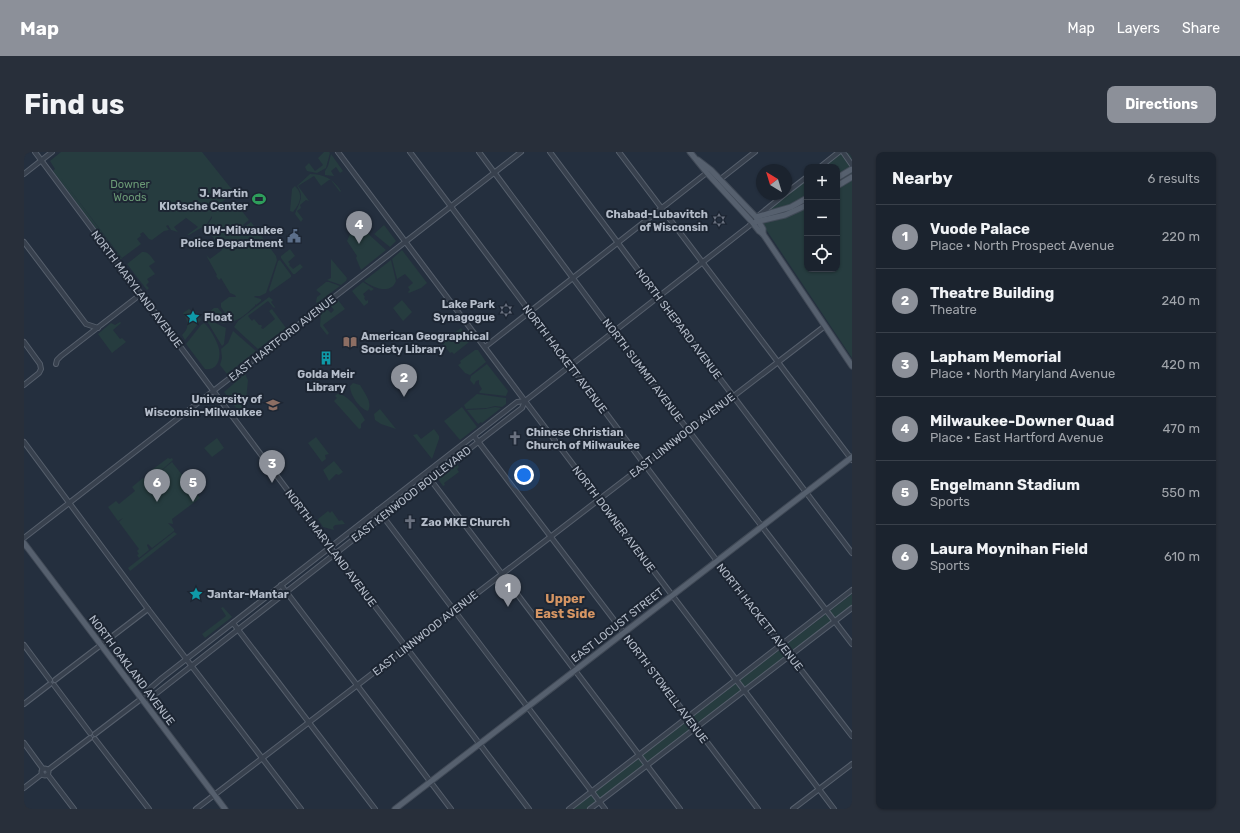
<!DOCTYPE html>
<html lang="en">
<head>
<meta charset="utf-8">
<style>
	body { margin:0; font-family:Rubik,sans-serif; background:#282f3a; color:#f1f3f6 }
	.controls { position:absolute; right:12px; top:12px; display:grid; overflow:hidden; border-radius:8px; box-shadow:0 1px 3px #0004 }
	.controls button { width:36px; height:36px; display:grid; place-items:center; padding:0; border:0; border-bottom:1px solid #39404a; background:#1b232e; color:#f1f3f6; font:20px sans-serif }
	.compass { position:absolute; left:732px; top:12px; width:36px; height:36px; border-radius:50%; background:#1b232e; box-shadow:0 1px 3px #0004; rotate:322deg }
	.you { position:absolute; left:500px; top:323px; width:14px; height:14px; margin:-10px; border:3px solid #fff; border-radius:50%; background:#1a73e8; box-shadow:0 0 0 6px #1a73e833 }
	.badge { display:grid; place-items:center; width:26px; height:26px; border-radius:50%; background:#8c9099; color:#fff; font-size:13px; font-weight:700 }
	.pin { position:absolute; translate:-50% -33px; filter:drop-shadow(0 1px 2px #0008) }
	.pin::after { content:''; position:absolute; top:21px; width:14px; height:12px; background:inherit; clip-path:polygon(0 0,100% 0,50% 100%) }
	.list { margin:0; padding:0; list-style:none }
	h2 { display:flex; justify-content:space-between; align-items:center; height:52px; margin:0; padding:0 16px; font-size:17px }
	h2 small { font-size:13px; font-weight:400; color:#a0a4aa }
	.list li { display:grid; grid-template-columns:26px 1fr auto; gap:12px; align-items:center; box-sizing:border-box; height:64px; padding:0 16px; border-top:1px solid #39404a }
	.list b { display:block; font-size:15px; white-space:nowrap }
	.list p { margin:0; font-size:13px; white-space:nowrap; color:#a0a4aa }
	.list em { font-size:13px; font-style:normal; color:#a0a4aa }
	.icon { flex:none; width:22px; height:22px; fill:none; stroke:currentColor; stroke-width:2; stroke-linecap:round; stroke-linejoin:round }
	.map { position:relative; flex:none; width:828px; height:657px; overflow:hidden; border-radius:8px }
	header { display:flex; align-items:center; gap:24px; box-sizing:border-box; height:56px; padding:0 20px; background:#8c9099; color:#fff }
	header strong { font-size:19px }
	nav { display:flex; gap:22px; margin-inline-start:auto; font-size:14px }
	.intro { display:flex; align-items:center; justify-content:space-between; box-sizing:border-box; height:96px; padding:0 24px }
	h1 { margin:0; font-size:28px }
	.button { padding:10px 18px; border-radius:8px; background:#8c9099; color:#fff; font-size:14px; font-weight:700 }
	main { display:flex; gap:24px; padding:0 24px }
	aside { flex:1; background:#1b232e; border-radius:8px; box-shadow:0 1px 3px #0004 }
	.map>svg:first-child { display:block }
	.green { fill:#263c3f }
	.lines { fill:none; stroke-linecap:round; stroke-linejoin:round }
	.minor-casing { stroke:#565f6c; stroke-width:6 }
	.major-casing { stroke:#414a57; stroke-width:7 }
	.minor { stroke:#38414e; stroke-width:4 }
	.major { stroke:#56606e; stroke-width:5 }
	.labels { text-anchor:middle; stroke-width:4; stroke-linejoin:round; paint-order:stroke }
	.park-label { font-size:11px; fill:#6b9a76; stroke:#1d2633 }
	.poi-label { font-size:11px; font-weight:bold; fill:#b4bcc9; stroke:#1d2633; text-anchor:end }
	.street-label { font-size:11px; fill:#b4bcc9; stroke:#1d2633 }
	.quarter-label { font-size:13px; font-weight:bold; fill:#d59563; stroke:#1d2633 }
</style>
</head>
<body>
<header>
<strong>Map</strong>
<nav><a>Map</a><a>Layers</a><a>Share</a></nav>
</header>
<div class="intro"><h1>Find us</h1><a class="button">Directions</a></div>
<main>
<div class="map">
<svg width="828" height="657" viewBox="0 0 828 657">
	<rect width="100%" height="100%" fill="#242f3e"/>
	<g class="green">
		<path d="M 37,0 L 178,0 L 210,40 L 197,51 L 202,56 L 210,49 L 225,68 L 219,73 L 220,75 L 227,70 L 252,104 L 253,108 L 242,141 L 236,144 L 231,144 L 230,145 L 237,147 L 237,149 L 232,153 L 231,152 L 231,154 C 224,160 216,168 207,170 L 197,155 L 197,151 L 205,145 L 212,145 L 211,143 L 206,141 L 197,126 L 195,128 L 192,124 L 193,123 L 182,103 L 186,107 L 198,98 L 188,84 L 189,82 L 182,75 L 188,66 L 188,64 L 182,73 L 165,83 L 163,83 L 174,75 L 161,65 L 162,66 L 150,75 L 154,80 L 147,78 L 144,73 L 142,74 L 145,78 L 140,79 L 128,88 L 125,87 L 119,80 L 116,82 L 117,84 L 113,87 L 117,92 L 98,106 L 34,22 L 98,107 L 95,107 L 29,19 L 31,17 L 26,9 Z"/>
		<polygon points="300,0 305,0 306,1 302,16 293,21 283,19 281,15 285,11 291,19 299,13 294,6"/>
		<polygon points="819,0 828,0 828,206 737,70 745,57 783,28 783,117 813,117 813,15 800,15"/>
		<polygon points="307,2 319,19 316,21 312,15 307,19 310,24 301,23 301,19 304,14"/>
		<path d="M 286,22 C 300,22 309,27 317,39 L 316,40 L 307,28 L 305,28 L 297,34 L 290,24 L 274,34 L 285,49 L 282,48 L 276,53 L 277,56 L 273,59 L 279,67 L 277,70 L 271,62 C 275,51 281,45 273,34 Z"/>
		<path d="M 271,34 C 280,43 276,51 269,60 L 266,59 L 268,37 Z"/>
		<polygon points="360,73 372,89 366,95 350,82"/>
		<polygon points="334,77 340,78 362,98 337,118 332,106 333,104 323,89 326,82"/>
		<polygon points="266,97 271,104 264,110 266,112 265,113 269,117 276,112 279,115 271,122 269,122 257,106 257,104"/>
		<polygon points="378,98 403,131 397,136 385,141 384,140 386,138 384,135 389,131 381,122 373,127 368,107"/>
		<path d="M 118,100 C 125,99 127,105 131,110 L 125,114 L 131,122 L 123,127 L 125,130 L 122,133 L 125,136 L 123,138 L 103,112 Z"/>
		<polygon points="307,107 323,126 322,129 317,133 303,128 307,126"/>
		<polygon points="256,108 267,123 267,125 246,140 245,138 254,109"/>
		<path d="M 367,108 L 372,129 C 367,143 349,136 340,129 Z"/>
		<polygon points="302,130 305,130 316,134 293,151 292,150 293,145 297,142 292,138"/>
		<polygon points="339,130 350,137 347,139 345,137 339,142 341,145 340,146 342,149 344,148 344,151 340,154 328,139"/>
		<polygon points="245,145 249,148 247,150 251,155 250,156 244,149 224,164 228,169 230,167 235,173 237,173 238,174 237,176 239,177 251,167 245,159 248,157 262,176 234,197 210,175 214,169"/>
		<polygon points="314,148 321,157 299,173 305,181 303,183 296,174 297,161 303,157 307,161 310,158 307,154"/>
		<polygon points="378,148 388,160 379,169 369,156"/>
		<polygon points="190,156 194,156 204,168 200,172 184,164 184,161"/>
		<path d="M 165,157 L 176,165 L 177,168 L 161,188 L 158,183 C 166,176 164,169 159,161 Z"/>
		<polygon points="185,168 202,176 200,192 198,194 183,169"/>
		<polygon points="96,170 97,171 89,178 96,187 98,186 102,190 88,201 74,182 87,171 91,173"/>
		<path d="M 180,171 C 186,176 193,189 195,197 C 197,207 193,219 181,217 L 162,192 L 177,173 Z"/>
		<polygon points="437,176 446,188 420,188"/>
		<polygon points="209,179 232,199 203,222 196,213 198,206 197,197 204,191"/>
		<polygon points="422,189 444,189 445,190 430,202 428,200 426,201 419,192"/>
		<polygon points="451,198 454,198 462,210 446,223 441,221 434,213 437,211 436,209"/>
		<polygon points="463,212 484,239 482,244 456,241 455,240 458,237 455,232 455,228 452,229 450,233 446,228 447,224"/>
		<polygon points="221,222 224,228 221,258 218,261 221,265 219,265 200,240"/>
		<path d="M 329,231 L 336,233 C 340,240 349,251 344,259 C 336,257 326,243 326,234 Z"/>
		<path d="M 313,242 C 323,241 337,260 341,268 L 337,272 L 337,276 L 335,277 L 310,249 L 313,246 L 311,244 Z"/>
		<polygon points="453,242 482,246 482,252 478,255 471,254 463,256 442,257 440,253"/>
		<polygon points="438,255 453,275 436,288 420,269"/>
		<polygon points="471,255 477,256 458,271 457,270 454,272 455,273 443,258 461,257"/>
		<polygon points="356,257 372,277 357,272 351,268 350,262"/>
		<polygon points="410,277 415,284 415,287 408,307 389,283 393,282 397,287"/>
		<polygon points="292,285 305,302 301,303 302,307 298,310 284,291"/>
		<polygon points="193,286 200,296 188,305 180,296"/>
		<polygon points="144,306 146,307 148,306 149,308 132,323 148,310 176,346 148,367 149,372 144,371 150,377 150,379 128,396 124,392 123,393 125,398 115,406 113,403 115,402 113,399 115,397 95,370 99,366 94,369 84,355 92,349 95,352 111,339 108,335 119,326 120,328 124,325 123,323 125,321 125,320"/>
		<polygon points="310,309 319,320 315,323 312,322 305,329 299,318"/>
		<polygon points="433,312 435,315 433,317 435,320 420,331 421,333 419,334 414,327"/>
		<polygon points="304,359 306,361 308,359 315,369 318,368 321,372 311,373 309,375 310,378 299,375 294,367"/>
		<polygon points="150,380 153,382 106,419 104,416"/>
		<polygon points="828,442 828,453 563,657 549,657"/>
		<polygon points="199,455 208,465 181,486 178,482 202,464 197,456"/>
	</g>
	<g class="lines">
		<g class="minor-casing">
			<g id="minor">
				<polyline points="11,0 306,395 505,657"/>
				<polyline points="314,0 501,249 810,657"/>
				<polyline points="386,0 690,405 828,584"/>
				<polyline points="455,0 589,180 828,492"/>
				<polyline points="526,0 653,170 828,401"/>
				<polyline points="595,0 828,308"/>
				<polyline points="819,0 828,13"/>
				<polyline points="796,15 815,0"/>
				<polyline points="0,22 28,0"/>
				<polyline points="694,29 731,0"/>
				<polyline points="762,41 783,25"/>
				<polyline points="734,64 761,42"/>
				<polyline points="0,90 62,172 74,176"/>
				<polyline points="0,190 16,212 17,217 15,221 0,233"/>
				<polyline points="461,195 685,19"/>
				<polyline points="32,212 33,208 37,204 117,142"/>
				<polyline points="450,284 734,657"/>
				<polyline points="0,290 124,457 277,657"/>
				<polyline points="406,327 656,657"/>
				<polyline points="354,358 581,657"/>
				<polyline points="0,386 497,0"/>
				<polyline points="257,433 427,657"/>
				<polyline points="209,471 351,657"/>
				<polyline points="0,493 26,528"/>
				<polyline points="31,528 124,457"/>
				<polyline points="30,533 66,581"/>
				<polyline points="117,547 124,547 129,544 458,287 498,256 501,249 725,74 729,69"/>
				<polyline points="0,552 26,532"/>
				<polyline points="71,582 117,547 123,539 138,526 493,250 501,249"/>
				<polyline points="71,587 125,657"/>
				<polyline points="0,591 19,617"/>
				<circle cx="21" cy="620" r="3.5"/>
				<polyline points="24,618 66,586"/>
				<polyline points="24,623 50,657"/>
				<polyline points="0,636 18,622"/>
				<polyline points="172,657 801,174"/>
				<polyline points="545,657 828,438"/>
				<polyline points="566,657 828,456"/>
				<polyline points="769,657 828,612"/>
			</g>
		</g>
		<g class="major-casing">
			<g id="major">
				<polyline points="666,0 683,21 728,70 735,79 739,82 828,214"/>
				<polyline points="674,8 687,18 732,65 739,77 739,82"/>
				<polyline points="813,26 828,17"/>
				<polyline points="813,34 828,25"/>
				<polyline points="732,65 767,55 783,46"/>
				<polyline points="731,70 761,63 783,53"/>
				<polyline points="0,391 201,657"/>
				<polyline points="371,657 828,305"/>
			</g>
		</g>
		<use href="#minor" class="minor"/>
		<use href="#major" class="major"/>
	</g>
	<defs>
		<g id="stadium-bare" transform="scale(1.08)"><path d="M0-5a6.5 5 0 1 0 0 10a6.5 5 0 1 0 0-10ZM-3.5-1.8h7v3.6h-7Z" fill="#2e9e5b" stroke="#1d2633" stroke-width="2.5" paint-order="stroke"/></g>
		<g id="synagogue-bare" transform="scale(1.08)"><path d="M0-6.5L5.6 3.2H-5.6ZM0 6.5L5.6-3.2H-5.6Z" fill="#6b7280" stroke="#1d2633" stroke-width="2.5" paint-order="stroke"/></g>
		<g id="civic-bare" transform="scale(1.08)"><path d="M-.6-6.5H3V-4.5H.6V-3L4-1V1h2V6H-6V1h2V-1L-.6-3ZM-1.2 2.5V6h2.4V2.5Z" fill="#5c6f8a" stroke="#1d2633" stroke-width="2.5" paint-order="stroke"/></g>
		<g id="sight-bare" transform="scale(1.08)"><path d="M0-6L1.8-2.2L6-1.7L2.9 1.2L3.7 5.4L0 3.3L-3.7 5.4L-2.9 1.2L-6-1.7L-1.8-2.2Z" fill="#0f9aa8" stroke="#1d2633" stroke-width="2.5" paint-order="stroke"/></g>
		<g id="library-bare" transform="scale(1.08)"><path d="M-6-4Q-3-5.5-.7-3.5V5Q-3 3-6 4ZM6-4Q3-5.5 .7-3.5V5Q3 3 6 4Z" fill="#8d6e63" stroke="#1d2633" stroke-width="2.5" paint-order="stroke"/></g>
		<g id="building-bare" transform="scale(1.08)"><path d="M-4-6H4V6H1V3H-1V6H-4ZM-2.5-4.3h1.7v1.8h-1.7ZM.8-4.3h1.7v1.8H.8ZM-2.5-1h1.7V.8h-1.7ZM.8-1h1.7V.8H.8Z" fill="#0f9aa8" stroke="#1d2633" stroke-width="2.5" paint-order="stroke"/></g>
		<g id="university-bare" transform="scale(1.08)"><path d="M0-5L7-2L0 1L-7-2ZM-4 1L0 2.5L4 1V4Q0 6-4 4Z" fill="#8d6e63" stroke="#1d2633" stroke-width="2.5" paint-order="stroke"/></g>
		<g id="church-bare" transform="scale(1.08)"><path d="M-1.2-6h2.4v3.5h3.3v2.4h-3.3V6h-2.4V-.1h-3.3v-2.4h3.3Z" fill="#6b7280" stroke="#1d2633" stroke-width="2.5" paint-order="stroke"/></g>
	</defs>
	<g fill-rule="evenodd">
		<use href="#stadium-bare" x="235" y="47"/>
		<use href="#synagogue-bare" x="695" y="68"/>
		<use href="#civic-bare" x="270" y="84"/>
		<use href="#synagogue-bare" x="482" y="158"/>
		<use href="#sight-bare" x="169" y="165"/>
		<use href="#library-bare" x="326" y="190"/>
		<use href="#building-bare" x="302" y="206"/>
		<use href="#university-bare" x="249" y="253"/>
		<use href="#church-bare" x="491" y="286"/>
		<use href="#church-bare" x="386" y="370"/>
		<use href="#sight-bare" x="172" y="442"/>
	</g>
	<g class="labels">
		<g class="park-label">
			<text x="106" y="36">Downer<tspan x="106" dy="13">Woods</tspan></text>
		</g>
		<g class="poi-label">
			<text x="224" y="45">J. Martin<tspan x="224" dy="13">Klotsche Center</tspan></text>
			<text x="684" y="66">Chabad-Lubavitch<tspan x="684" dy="13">of Wisconsin</tspan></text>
			<text x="259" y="82">UW-Milwaukee<tspan x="259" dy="13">Police Department</tspan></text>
			<text x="471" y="156">Lake Park<tspan x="471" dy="13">Synagogue</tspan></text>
			<text x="180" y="169" text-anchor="start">Float</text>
			<text x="337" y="188" text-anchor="start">American Geographical<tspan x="337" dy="13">Society Library</tspan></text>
			<text x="302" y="226" text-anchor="middle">Golda Meir<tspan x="302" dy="13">Library</tspan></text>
			<text x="238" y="251">University of<tspan x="238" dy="13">Wisconsin-Milwaukee</tspan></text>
			<text x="502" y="284" text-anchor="start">Chinese Christian<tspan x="502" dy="13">Church of Milwaukee</tspan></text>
			<text x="397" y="374" text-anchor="start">Zao MKE Church</text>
			<text x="183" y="446" text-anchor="start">Jantar-Mantar</text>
		</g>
		<g class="street-label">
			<text transform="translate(113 137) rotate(53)" y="4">NORTH MARYLAND AVENUE</text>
			<text transform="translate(655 172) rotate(53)" y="4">NORTH SHEPARD AVENUE</text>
			<text transform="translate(258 186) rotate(-38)" y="4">EAST HARTFORD AVENUE</text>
			<text transform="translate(541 207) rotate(53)" y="4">NORTH HACKETT AVENUE</text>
			<text transform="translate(619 218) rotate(53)" y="4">NORTH SUMMIT AVENUE</text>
			<text transform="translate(658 283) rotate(-38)" y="4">EAST LINNWOOD AVENUE</text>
			<text transform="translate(387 342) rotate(-38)" y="4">EAST KENWOOD BOULEVARD</text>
			<text transform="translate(590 367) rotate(53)" y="4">NORTH DOWNER AVENUE</text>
			<text transform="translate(307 396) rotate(53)" y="4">NORTH MARYLAND AVENUE</text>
			<text transform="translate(736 465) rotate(52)" y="4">NORTH HACKETT AVENUE</text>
			<text transform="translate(593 473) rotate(-38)" y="4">EAST LOCUST STREET</text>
			<text transform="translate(401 481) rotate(-38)" y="4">EAST LINNWOOD AVENUE</text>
			<text transform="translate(108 518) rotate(53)" y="4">NORTH OAKLAND AVENUE</text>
			<text transform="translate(642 537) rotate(53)" y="4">NORTH STOWELL AVENUE</text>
		</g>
		<g class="quarter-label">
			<text x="541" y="451">Upper<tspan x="541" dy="15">East Side</tspan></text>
		</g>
	</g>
</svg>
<div class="controls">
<button>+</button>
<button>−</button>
<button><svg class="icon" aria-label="locate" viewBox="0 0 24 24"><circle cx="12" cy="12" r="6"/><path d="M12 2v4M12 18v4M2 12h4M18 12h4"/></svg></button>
</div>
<svg class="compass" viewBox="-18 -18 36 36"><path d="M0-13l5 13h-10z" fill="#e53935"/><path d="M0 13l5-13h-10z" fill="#a0a4aa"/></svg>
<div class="you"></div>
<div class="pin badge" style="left:484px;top:455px">1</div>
<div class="pin badge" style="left:380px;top:245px">2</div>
<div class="pin badge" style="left:248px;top:331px">3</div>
<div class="pin badge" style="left:335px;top:92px">4</div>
<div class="pin badge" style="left:169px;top:350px">5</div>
<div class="pin badge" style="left:133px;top:350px">6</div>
</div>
<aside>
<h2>Nearby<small>6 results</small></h2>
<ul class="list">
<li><span class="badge">1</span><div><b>Vuode Palace</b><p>Place · North Prospect Avenue</p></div><em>220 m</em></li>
<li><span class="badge">2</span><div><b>Theatre Building</b><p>Theatre</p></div><em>240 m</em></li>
<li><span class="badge">3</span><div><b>Lapham Memorial</b><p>Place · North Maryland Avenue</p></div><em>420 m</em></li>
<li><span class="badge">4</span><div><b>Milwaukee-Downer Quad</b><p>Place · East Hartford Avenue</p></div><em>470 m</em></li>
<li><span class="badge">5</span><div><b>Engelmann Stadium</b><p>Sports</p></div><em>550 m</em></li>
<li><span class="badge">6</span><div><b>Laura Moynihan Field</b><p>Sports</p></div><em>610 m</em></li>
</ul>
</aside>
</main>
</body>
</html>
